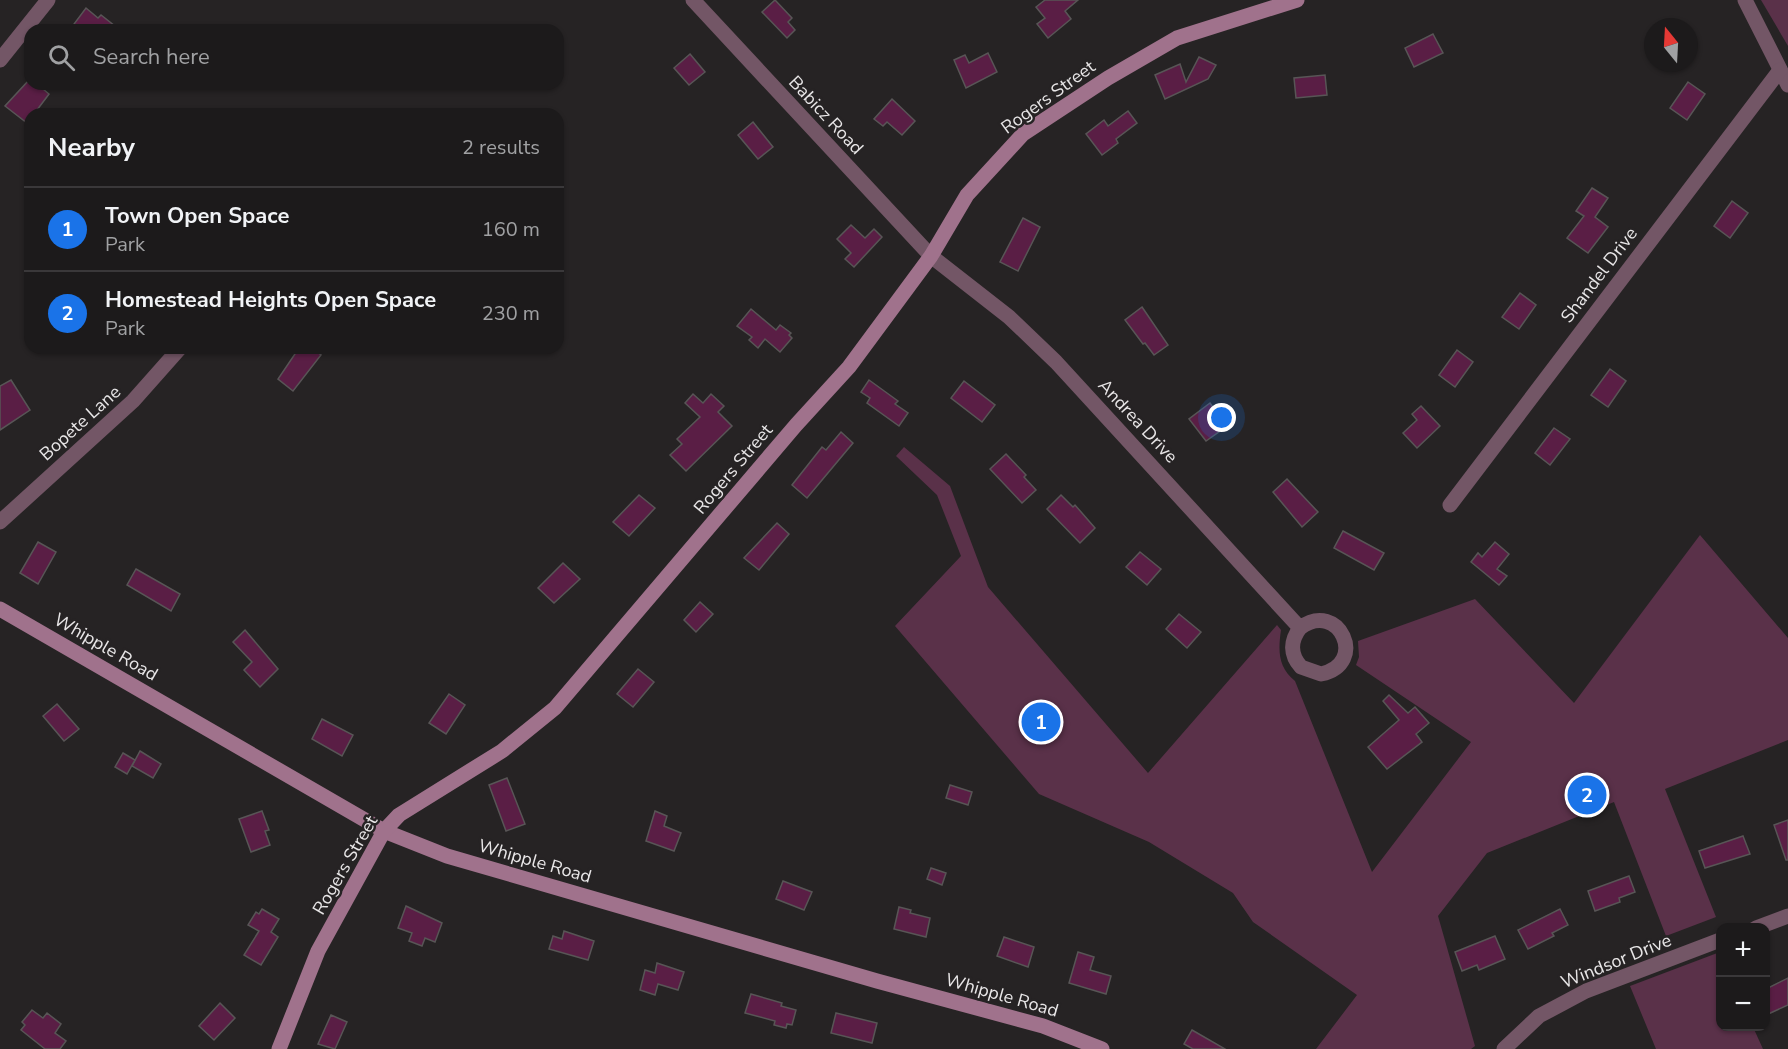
<!DOCTYPE html>
<html lang="en">
<head>
<meta charset="utf-8">
<style>
	body { margin:0; font-family:"Nunito Sans",sans-serif; background:#292728; color:#f1f3f6 }
	.controls { position:absolute; right:18px; bottom:18px; display:grid; overflow:hidden; border-radius:12px; box-shadow:0 2px 4px #0004 }
	.controls button { width:54px; height:54px; display:grid; place-items:center; padding:0; border:0; border-bottom:2px solid #3a383a; background:#1c1a1b; color:#f1f3f6; font:30px sans-serif }
	.compass { position:absolute; left:1644px; top:18px; width:54px; height:54px; border-radius:50%; background:#1c1a1b; box-shadow:0 2px 4px #0004; rotate:342deg }
	.you { position:absolute; left:1222px; top:418px; width:21px; height:21px; margin:-15px; border:4px solid #fff; border-radius:50%; background:#1a73e8; box-shadow:0 0 0 9px #1a73e833 }
	.badge { display:grid; place-items:center; width:39px; height:39px; border-radius:50%; background:#1a73e8; color:#fff; font-size:20px; font-weight:700 }
	.pin { position:absolute; translate:-50% -50%; border:3px solid #fff; box-shadow:0 2px 6px #0006 }
	.list { margin:0; padding:0; list-style:none }
	h2 { display:flex; justify-content:space-between; align-items:center; height:78px; margin:0; padding:0 24px; font-size:26px }
	h2 small { font-size:20px; font-weight:400; color:#a0a1a3 }
	.list li { display:grid; grid-template-columns:39px 1fr auto; gap:18px; align-items:center; box-sizing:border-box; height:84px; padding:0 24px; border-top:2px solid #3a383a }
	.list b { display:block; font-size:22px; white-space:nowrap }
	.list p { margin:0; font-size:20px; white-space:nowrap; color:#a0a1a3 }
	.list em { font-size:20px; font-style:normal; color:#a0a1a3 }
	.icon { flex:none; width:33px; height:33px; fill:none; stroke:currentColor; stroke-width:2; stroke-linecap:round; stroke-linejoin:round }
	.map { position:relative; flex:none; width:1788px; height:1049px; overflow:hidden }
	.search { position:absolute; background:#1c1a1b; box-shadow:0 2px 4px #0004; left:24px; top:24px; width:540px; height:66px; display:flex; align-items:center; gap:15px; box-sizing:border-box; padding:0 21px; border-radius:18px; color:#a0a1a3; font-size:22px }
	.panel { position:absolute; background:#1c1a1b; box-shadow:0 2px 4px #0004; left:24px; top:108px; width:540px; height:246px; border-radius:18px }
	.map>svg:first-child { display:block }
	.green { fill:#5a3149 }
	.building { fill:#5a1e45; stroke:#585556; stroke-width:1.5 }
	.lines { fill:none; stroke-linecap:round; stroke-linejoin:round }
	.street { stroke:#735666; stroke-width:15 }
	.secondary { stroke:#a0728c; stroke-width:15 }
	.labels { text-anchor:middle; stroke-width:5; stroke-linejoin:round; paint-order:stroke }
	.street-label { font-size:18px; fill:#e8e6e7; stroke:#262324 }
</style>
</head>
<body>
<div class="map">
<svg width="1788" height="1049" viewBox="0 0 1788 1049">
	<rect width="100%" height="100%" fill="#262324"/>
	<g class="green">
		<polygon points="1761,0 1788,0 1788,46"/>
		<path d="M 904,447 L 950,486 L 988,587 L 1148,773 L 1277,625 L 1281,630 C 1278,651 1278,667 1295,681 L 1372,872 L 1471,742 L 1356,665 L 1359,657 L 1358,641 L 1475,599 L 1574,703 L 1700,535 L 1788,638 L 1788,740 L 1665,789 L 1716,917 L 1666,936 L 1614,802 L 1487,853 L 1438,916 L 1475,1046 L 1471,1049 L 1316,1049 L 1357,995 L 1253,922 L 1233,893 L 1149,842 L 1039,794 L 895,626 L 961,556 L 937,495 L 896,456 Z"/>
		<polygon points="1720,952 1720,1026 1753,1027 1763,1049 1656,1049 1630,986"/>
	</g>
	<g class="building">
		<polygon points="775,0 792,18 788,22 795,30 787,38 762,12"/>
		<polygon points="1045,0 1078,0 1065,11 1071,19 1048,38 1037,24 1045,18 1036,7"/>
		<polygon points="86,8 98,18 101,15 120,30 82,30 74,24"/>
		<polygon points="1433,34 1443,53 1414,67 1405,48"/>
		<polygon points="988,53 997,72 966,88 954,60 965,55 969,63"/>
		<polygon points="690,54 705,72 689,85 674,68"/>
		<polygon points="1199,57 1216,65 1208,79 1165,99 1155,75 1180,64 1186,82"/>
		<polygon points="1325,75 1327,95 1296,98 1294,78"/>
		<polygon points="30,79 30,84 37,84 49,94 34,114 30,114 27,123 5,106"/>
		<polygon points="1688,82 1705,94 1687,120 1670,108"/>
		<polygon points="892,99 915,121 902,135 887,122 883,126 874,119"/>
		<polygon points="1128,111 1137,123 1116,139 1118,143 1102,155 1086,134 1104,120 1108,126"/>
		<polygon points="753,122 773,147 758,159 738,135"/>
		<polygon points="1592,188 1608,198 1595,217 1608,227 1588,253 1567,238 1584,216 1576,211"/>
		<polygon points="1732,201 1748,213 1730,238 1714,226"/>
		<polygon points="1023,218 1040,227 1018,271 1000,262"/>
		<polygon points="851,225 865,238 874,229 882,237 854,267 845,259 851,253 837,239"/>
		<polygon points="1520,293 1536,305 1519,329 1502,317"/>
		<polygon points="1142,307 1168,345 1154,355 1145,343 1143,344 1125,320"/>
		<polygon points="751,309 776,330 780,325 791,333 789,335 792,338 780,352 765,339 758,348 749,340 752,337 737,326"/>
		<polygon points="299,348 312,348 321,355 293,391 278,379"/>
		<polygon points="1457,350 1473,362 1455,387 1439,375"/>
		<polygon points="1610,369 1626,381 1608,407 1591,395"/>
		<polygon points="11,380 30,410 0,430 0,386"/>
		<polygon points="869,380 898,401 895,404 908,413 899,426 867,403 870,398 861,392"/>
		<polygon points="964,381 995,405 982,422 951,398"/>
		<polygon points="693,394 703,403 711,394 724,406 718,412 732,426 686,471 670,455 682,444 677,439 700,417 685,403"/>
		<polygon points="1210,403 1217,413 1213,416 1223,429 1206,441 1189,419"/>
		<polygon points="1421,406 1440,426 1417,448 1403,433 1417,420 1412,414"/>
		<polygon points="1554,428 1570,439 1550,465 1535,453"/>
		<polygon points="841,432 853,443 807,498 792,485 822,447 826,450"/>
		<polygon points="1006,454 1026,475 1024,477 1036,490 1022,503 990,469"/>
		<polygon points="1287,479 1318,512 1302,527 1273,492"/>
		<polygon points="639,495 655,508 629,536 613,522"/>
		<polygon points="1061,495 1073,507 1075,505 1095,528 1080,543 1047,509"/>
		<polygon points="777,523 789,534 759,570 744,558"/>
		<polygon points="1343,531 1384,553 1374,570 1334,548"/>
		<polygon points="38,542 56,552 38,584 20,573"/>
		<polygon points="1495,542 1509,554 1497,569 1507,576 1499,585 1471,562 1478,553 1482,557"/>
		<polygon points="1140,552 1161,569 1147,585 1126,567"/>
		<polygon points="563,563 580,579 554,603 538,588"/>
		<polygon points="136,569 180,594 171,611 127,585"/>
		<polygon points="700,602 713,614 696,632 684,620"/>
		<polygon points="1179,614 1201,632 1187,648 1166,629"/>
		<polygon points="245,630 278,669 260,687 244,670 252,662 233,642"/>
		<polygon points="638,669 654,682 633,707 617,694"/>
		<polygon points="449,694 465,705 446,734 429,723"/>
		<polygon points="1389,695 1408,713 1415,707 1429,723 1416,734 1422,742 1387,769 1368,747 1399,720 1383,701"/>
		<polygon points="57,704 79,729 64,741 43,716"/>
		<polygon points="322,719 353,735 342,756 312,739"/>
		<polygon points="140,751 161,764 153,778 132,766"/>
		<polygon points="123,753 135,760 127,774 115,767"/>
		<polygon points="507,778 525,824 506,831 489,785"/>
		<polygon points="950,785 972,792 968,805 946,798"/>
		<polygon points="262,811 269,830 265,831 270,845 251,852 239,819"/>
		<polygon points="655,811 667,816 664,826 681,833 674,851 646,841"/>
		<polygon points="1788,820 1788,860 1786,860 1774,825"/>
		<polygon points="1743,836 1750,854 1705,868 1699,851"/>
		<polygon points="931,868 946,873 942,885 927,879"/>
		<polygon points="1629,876 1635,892 1619,898 1620,902 1595,911 1588,891"/>
		<polygon points="783,881 812,892 804,910 776,899"/>
		<polygon points="406,906 442,923 435,942 425,938 422,946 409,941 412,933 398,928"/>
		<polygon points="899,907 911,910 910,913 930,918 926,937 894,929"/>
		<polygon points="262,909 279,919 271,932 278,937 261,965 244,955 259,931 248,925 256,912 259,914"/>
		<polygon points="1560,909 1568,925 1552,933 1554,936 1528,949 1518,930"/>
		<polygon points="564,931 594,941 588,960 549,949 553,936 562,939"/>
		<polygon points="1495,936 1505,959 1479,970 1477,965 1462,971 1455,952"/>
		<polygon points="1004,937 1034,947 1028,967 997,956"/>
		<polygon points="1078,952 1094,957 1090,970 1111,976 1106,994 1069,983"/>
		<polygon points="657,963 684,972 678,990 658,984 655,995 640,990 645,970 655,973"/>
		<polygon points="1788,978 1788,1005 1766,1015 1766,989"/>
		<polygon points="751,994 782,1003 781,1006 796,1010 792,1025 787,1024 786,1028 774,1025 775,1021 745,1013"/>
		<polygon points="220,1003 235,1018 214,1040 199,1026"/>
		<polygon points="32,1010 43,1018 47,1013 61,1024 55,1033 66,1041 60,1049 45,1049 21,1030 25,1025 22,1022"/>
		<polygon points="836,1013 877,1023 872,1043 831,1033"/>
		<polygon points="331,1015 347,1022 335,1049 318,1044"/>
		<polygon points="1192,1030 1225,1049 1193,1049 1184,1044"/>
	</g>
	<g class="lines">
		<g class="street">
			<path d="M 693,0 L 931,256 L 1009,317 L 1056,362 L 1300,628 C 1290,641 1290,655 1301,667 L 1321,674 C 1369,664 1339,599 1300,628"/>
			<polyline points="1745,0 1788,85"/>
			<polyline points="0,60 48,0"/>
			<polyline points="1450,505 1780,70"/>
			<polyline points="0,522 133,401 180,348"/>
			<polyline points="1756,928 1788,916"/>
			<polyline points="1504,1049 1539,1016 1586,991 1720,940"/>
		</g>
		<g class="secondary">
			<polyline points="0,609 384,831 447,856 877,981 1043,1026 1102,1049"/>
			<polyline points="279,1049 318,951 384,831 399,815 502,751 555,708 796,425 849,367 931,256 967,195 1023,134 1108,78 1177,38 1297,0"/>
		</g>
	</g>
	<g class="labels">
		<g class="street-label">
			<text transform="translate(1048 97) rotate(-36)" y="6">Rogers Street</text>
			<text transform="translate(826 115) rotate(47)" y="6">Babicz Road</text>
			<text transform="translate(1599 275) rotate(-53)" y="6">Shandel Drive</text>
			<text transform="translate(1138 421) rotate(47)" y="6">Andrea Drive</text>
			<text transform="translate(80 423) rotate(-42)" y="6">Bopete Lane</text>
			<text transform="translate(733 469) rotate(-50)" y="6">Rogers Street</text>
			<text transform="translate(106 647) rotate(30)" y="6">Whipple Road</text>
			<text transform="translate(535 861) rotate(16)" y="6">Whipple Road</text>
			<text transform="translate(345 865) rotate(-60)" y="6">Rogers Street</text>
			<text transform="translate(1616 961) rotate(-22)" y="6">Windsor Drive</text>
			<text transform="translate(1002 995) rotate(16)" y="6">Whipple Road</text>
		</g>
	</g>
</svg>
<div class="controls">
<button>+</button>
<button>−</button>
</div>
<svg class="compass" viewBox="-18 -18 36 36"><path d="M0-13l5 13h-10z" fill="#e53935"/><path d="M0 13l5-13h-10z" fill="#a0a1a3"/></svg>
<div class="you"></div>
<div class="pin badge" style="left:1041px;top:722px">1</div>
<div class="pin badge" style="left:1587px;top:795px">2</div>
<div class="search"><svg class="icon" aria-label="search" viewBox="0 0 24 24"><circle cx="10" cy="10" r="6"/><path d="M15 15l6 6"/></svg>Search here</div>
<section class="panel">
<h2>Nearby<small>2 results</small></h2>
<ul class="list">
<li><span class="badge">1</span><div><b>Town Open Space</b><p>Park</p></div><em>160 m</em></li>
<li><span class="badge">2</span><div><b>Homestead Heights Open Space</b><p>Park</p></div><em>230 m</em></li>
</ul>
</section>
</div>
</body>
</html>
